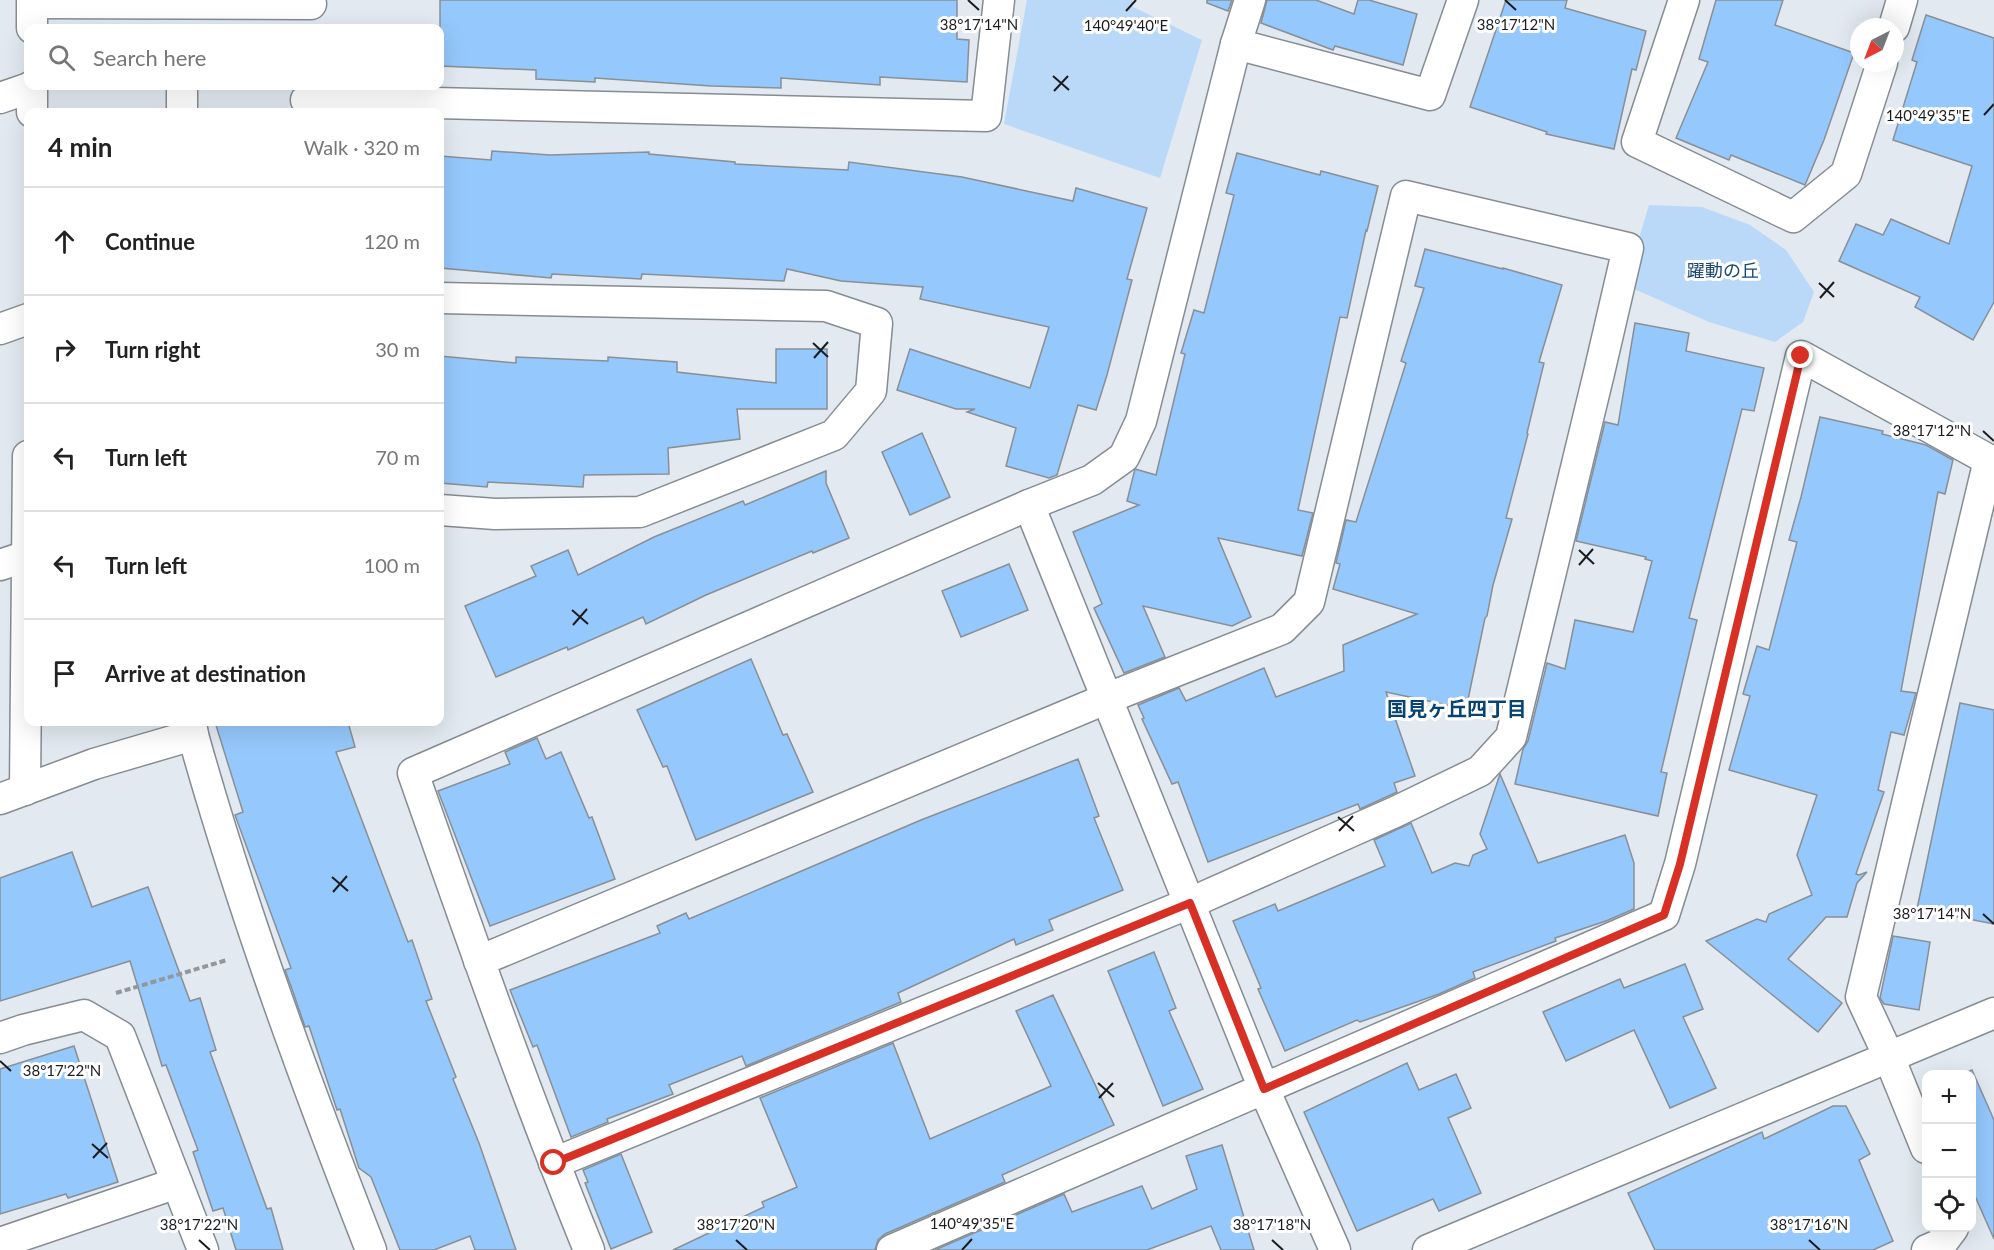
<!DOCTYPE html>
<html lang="en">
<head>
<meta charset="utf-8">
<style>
	body { margin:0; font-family:Lato,"Noto Sans JP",sans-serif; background:#f6f6f6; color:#222 }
	.controls { position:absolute; right:18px; bottom:18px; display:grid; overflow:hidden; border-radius:12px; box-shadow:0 6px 24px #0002 }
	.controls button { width:54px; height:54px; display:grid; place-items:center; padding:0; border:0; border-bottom:2px solid #e0e0e0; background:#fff; color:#222; font:30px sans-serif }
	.compass { position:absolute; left:1850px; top:18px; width:54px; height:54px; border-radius:50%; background:#fff; box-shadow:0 6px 24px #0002; rotate:222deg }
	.stop { position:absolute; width:18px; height:18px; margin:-14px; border:4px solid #d93025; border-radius:50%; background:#fff }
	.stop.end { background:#d93025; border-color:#fff; box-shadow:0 2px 6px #0008 }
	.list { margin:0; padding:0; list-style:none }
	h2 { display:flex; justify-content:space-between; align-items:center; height:78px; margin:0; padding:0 24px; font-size:26px }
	h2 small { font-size:20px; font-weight:400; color:#767676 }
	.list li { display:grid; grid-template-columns:39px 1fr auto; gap:18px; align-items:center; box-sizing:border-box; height:108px; padding:0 24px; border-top:2px solid #e0e0e0 }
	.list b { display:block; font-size:22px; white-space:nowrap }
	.list em { font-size:20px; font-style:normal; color:#767676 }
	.icon { flex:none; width:33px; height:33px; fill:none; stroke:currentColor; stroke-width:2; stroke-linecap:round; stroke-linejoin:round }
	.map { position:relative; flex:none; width:1994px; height:1250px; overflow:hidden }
	.search { position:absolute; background:#fff; box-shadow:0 6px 24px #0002; left:24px; top:24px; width:420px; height:66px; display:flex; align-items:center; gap:15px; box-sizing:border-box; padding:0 21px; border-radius:12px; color:#767676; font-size:22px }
	.panel { position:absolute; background:#fff; box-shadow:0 6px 24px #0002; left:24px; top:108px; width:420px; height:618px; border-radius:12px }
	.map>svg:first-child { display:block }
	.green { fill:#bad8f7 }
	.building { fill:#95c8fc; stroke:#888f95; stroke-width:1.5 }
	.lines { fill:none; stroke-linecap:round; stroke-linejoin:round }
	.street-casing { stroke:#858c92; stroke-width:33 }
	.path { stroke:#92979c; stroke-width:4; stroke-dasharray:6 3; stroke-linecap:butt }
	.street { stroke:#fff; stroke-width:30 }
	.route { stroke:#d93025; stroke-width:8 }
	.ticks { fill:none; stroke:#1a1c1f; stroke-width:2 }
	.labels { text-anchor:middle; stroke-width:6; stroke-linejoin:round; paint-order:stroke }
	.park-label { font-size:18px; fill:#194771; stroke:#fff }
	.neighbourhood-label { font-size:20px; font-weight:bold; fill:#074474; stroke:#fff }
	.ticks-label { font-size:15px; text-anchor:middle; fill:#1a1c1f; stroke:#fff; stroke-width:6; stroke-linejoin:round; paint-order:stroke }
</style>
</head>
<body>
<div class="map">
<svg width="1994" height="1250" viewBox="0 0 1994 1250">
	<rect width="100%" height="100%" fill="#e2e9f0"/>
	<g class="green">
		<polygon points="1027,0 1133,0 1131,6 1202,40 1160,178 1004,124"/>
		<polygon points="1649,205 1702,207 1750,225 1786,250 1814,292 1803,322 1775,342 1709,322 1625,285"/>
	</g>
	<g class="building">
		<polygon points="440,0 957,0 957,39 969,40 967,82 880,77 880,85 781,78 781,88 711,86 595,78 595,82 536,79 536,70 440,66"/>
		<polygon points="1207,0 1232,0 1228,11 1207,3"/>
		<polygon points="1267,0 1316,0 1354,14 1358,0 1369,0 1417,14 1403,65 1335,46 1333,50 1261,23"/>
		<polygon points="1506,0 1567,0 1565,8 1646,31 1636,70 1632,69 1614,149 1546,134 1547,132 1470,107"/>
		<polygon points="1716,0 1783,0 1775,25 1854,53 1824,140 1805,185 1731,155 1729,160 1676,138 1708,62 1699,59"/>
		<polygon points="1926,15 1994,38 1994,302 1973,340 1915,307 1920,297 1839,261 1856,224 1883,235 1891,219 1949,244 1972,166 1893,140 1917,62 1912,60"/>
		<polygon points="492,151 550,155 649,152 649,154 735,162 735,164 848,170 849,162 962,177 1073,201 1076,188 1147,208 1127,279 1132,280 1107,375 1096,410 1078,405 1057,475 1049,478 1006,466 1016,428 967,412 975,409 956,409 897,390 910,349 1030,388 1049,327 920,299 923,287 841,281 787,269 784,281 642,274 641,279 552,274 551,278 440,268 440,156 491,160"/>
		<polygon points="1237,153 1320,175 1321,171 1378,186 1367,231 1366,230 1347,318 1340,317 1298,510 1313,513 1302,556 1218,538 1251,617 1232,626 1143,606 1165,657 1124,673 1094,608 1102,604 1073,532 1139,505 1127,501 1135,469 1156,475 1185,354 1181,353 1194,310 1204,313 1234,195 1226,193"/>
		<polygon points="1425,249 1503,269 1503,268 1562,285 1539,362 1544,363 1527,433 1528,434 1506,518 1512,519 1493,585 1487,616 1485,618 1466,709 1386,692 1415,776 1394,783 1397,792 1360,809 1358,804 1208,862 1178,782 1172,784 1142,719 1144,718 1138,705 1179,688 1186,701 1264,668 1276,697 1344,671 1343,645 1417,614 1333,589 1340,564 1336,563 1346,520 1356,522 1406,363 1401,361 1424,288 1415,286"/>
		<polygon points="1635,323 1689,333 1686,351 1764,368 1754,411 1742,409 1689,618 1697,620 1661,772 1667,773 1658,816 1515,784 1523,749 1528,741 1547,663 1565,669 1575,620 1633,632 1652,561 1645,559 1646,557 1576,541 1605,422 1618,425"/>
		<polygon points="776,349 827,349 827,409 737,409 740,439 668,448 669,474 584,475 583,487 488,482 487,487 440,483 440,356 516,363 516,357 608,361 608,357 677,362 677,372 776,383"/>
		<polygon points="1820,417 1883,431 1882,434 1926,445 1953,460 1945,494 1938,492 1901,691 1916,693 1904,735 1891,732 1878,790 1884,792 1856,874 1859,875 1867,872 1857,883 1847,917 1826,917 1788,959 1842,1003 1818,1032 1706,941 1757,919 1766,922 1769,914 1812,895 1797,855 1817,795 1729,770 1750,696 1743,694 1757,646 1769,650 1797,542 1789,540 1801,497"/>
		<polygon points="922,433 950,497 910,515 882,452"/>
		<polygon points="826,471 826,483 849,538 813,553 812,551 706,595 646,624 643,617 568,650 567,647 496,677 465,606 536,576 531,566 568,550 578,575 654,537 743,501 745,505"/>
		<polygon points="1009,564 1028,610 961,637 942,591"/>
		<polygon points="751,659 783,735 787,734 813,792 696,840 667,766 663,767 637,710"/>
		<polygon points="1960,703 1994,710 1994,924 1917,909"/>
		<polygon points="215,722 348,722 355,747 336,752 408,942 412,940 432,999 426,1001 456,1077 453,1079 479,1143 516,1250 475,1250 470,1236 434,1250 400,1250 371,1177 359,1168 340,1109 337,1110 309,1026 305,1027 292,989 285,970 291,968 235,815 243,812"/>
		<polygon points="537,738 546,759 561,752 589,818 592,817 615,879 490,926 438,791 510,764 505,752"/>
		<polygon points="1078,759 1099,816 1094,818 1123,890 1049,920 1053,930 1016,945 1014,939 898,993 901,1002 746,1066 742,1056 669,1085 673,1094 607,1119 608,1122 571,1137 537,1045 533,1047 510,990 660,933 657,926 686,913 689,919 921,820"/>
		<polygon points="1500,774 1538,863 1625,835 1634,863 1634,909 1606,921 1555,938 1556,941 1473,972 1475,978 1439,994 1360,1022 1357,1020 1285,1051 1258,989 1261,988 1233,921 1275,904 1278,911 1385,866 1374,840 1411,823 1432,873 1455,863 1469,866 1473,855 1487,849 1480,834"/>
		<polygon points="72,852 92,907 148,887 190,1001 200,998 216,1050 210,1052 267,1209 271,1208 283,1250 236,1250 223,1208 213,1211 193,1152 198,1150 166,1065 162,1066 130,961 0,1001 0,878"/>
		<polygon points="1893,936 1930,942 1919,1010 1884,1004 1880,998"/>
		<polygon points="1154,952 1176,1008 1169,1011 1203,1089 1163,1106 1108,971"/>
		<polygon points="1685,964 1703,1009 1683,1017 1716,1088 1670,1108 1634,1030 1566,1061 1543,1012 1620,979 1624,988"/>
		<polygon points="1053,995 1114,1125 1002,1175 1005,1182 885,1234 878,1240 875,1250 673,1250 764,1207 762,1202 797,1187 760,1098 893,1043 930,1139 1051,1086 1016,1011"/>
		<polygon points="74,1046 118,1182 68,1198 66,1194 0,1214 0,1069"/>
		<polygon points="1407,1063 1419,1090 1456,1074 1471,1108 1448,1118 1481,1193 1439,1211 1433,1199 1357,1231 1304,1112"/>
		<polygon points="1972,1070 1994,1120 1994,1239 1971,1187 1971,1074 1963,1074"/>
		<polygon points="1833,1106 1846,1106 1870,1154 1859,1160 1893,1241 1873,1250 1655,1250 1628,1193 1762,1132 1764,1139"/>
		<polygon points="1222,1145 1254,1250 1221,1250 1211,1226 1147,1250 935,1250 1064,1194 1072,1212 1142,1186 1152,1209 1197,1189 1186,1156"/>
		<polygon points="621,1154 652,1232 611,1249 585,1183 588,1182 583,1170"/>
	</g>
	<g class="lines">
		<g class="street-casing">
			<g id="street">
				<polyline points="1684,0 1637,142 1793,217 1846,174 1882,63"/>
				<polyline points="33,3 311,4"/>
				<polyline points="1894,27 1902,0"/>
				<polyline points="32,28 32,0"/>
				<polyline points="1236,44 1430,95 1463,0"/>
				<polyline points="182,86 182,112"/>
				<polyline points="0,98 32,87"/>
				<polyline points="306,100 986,116 999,0"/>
				<polyline points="32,112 32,86"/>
				<polyline points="440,298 826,306 877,323 871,391 834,435 640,512 495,514 440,510"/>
				<polyline points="0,329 28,319"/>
				<polyline points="1029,505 1264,1089 1335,1250"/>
				<polyline points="0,565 27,556"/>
				<path d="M 191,722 L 193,735 C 242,910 305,1081 371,1250"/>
				<polyline points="25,790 28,456"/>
				<polyline points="0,799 94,764 193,735"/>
				<polyline points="479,961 1108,698 1282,629 1309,602 1406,196 1628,248 1599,373 1511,737 1480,771 1395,812 1190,903 554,1163"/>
				<polyline points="0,1038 23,1030 84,1015 120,1036 203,1250"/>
				<polyline points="0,1243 177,1183"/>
				<path d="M 589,1250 C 525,1093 469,933 413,773 L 1029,505 L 1092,480 L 1124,457 L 1141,421 L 1236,44 L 1250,0"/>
				<polyline points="892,1250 1664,915 1680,864 1801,356 1989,460 1861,997 1889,1057 1926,1148"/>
				<polyline points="1428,1250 1994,1013"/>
				<polyline points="1927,1250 1941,1244 1953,1228"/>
			</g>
		</g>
		<polyline class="path" points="116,993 227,960"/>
		<use href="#street" class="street"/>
	</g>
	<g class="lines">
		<polyline class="route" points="554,1163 1190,903 1264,1089 1664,915 1680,864 1801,356"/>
	</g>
	<path class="ticks" d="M 968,0 L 979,10M 1505,0 L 1516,10M 1126,11 L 1136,0M 1053,76 L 1069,90M 1054,91 L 1068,76M 1984,115 L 1994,104M 1819,283 L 1834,297M 1820,298 L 1834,282M 813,343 L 828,357M 814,358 L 828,342M 1983,431 L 1994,441M 1579,550 L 1594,564M 1579,565 L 1593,549M 572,610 L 588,624M 573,625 L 587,609M 1338,817 L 1354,831M 1339,831 L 1353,816M 332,877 L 348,891M 333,892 L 347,876M 1983,914 L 1994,924M 0,1061 L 11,1071M 1098,1083 L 1114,1097M 1099,1098 L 1113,1083M 92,1144 L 108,1158M 93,1158 L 107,1143M 199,1240 L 210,1250M 736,1240 L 747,1250M 1272,1240 L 1283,1250M 1809,1240 L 1820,1250M 962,1250 L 972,1239"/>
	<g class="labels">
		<g class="park-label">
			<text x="1723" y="277">躍動の丘</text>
		</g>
		<g class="neighbourhood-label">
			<text x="1457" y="716">国見ヶ丘四丁目</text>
		</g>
	</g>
	<g class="ticks-label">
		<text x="1516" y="30">38°17'12"N</text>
		<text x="979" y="30">38°17'14"N</text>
		<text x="1126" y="31">140°49'40"E</text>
		<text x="1928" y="121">140°49'35"E</text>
		<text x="1932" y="436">38°17'12"N</text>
		<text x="1932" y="919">38°17'14"N</text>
		<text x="62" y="1076">38°17'22"N</text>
		<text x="972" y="1229">140°49'35"E</text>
		<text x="199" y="1230">38°17'22"N</text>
		<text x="736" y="1230">38°17'20"N</text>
		<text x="1272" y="1230">38°17'18"N</text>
		<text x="1809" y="1230">38°17'16"N</text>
	</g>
</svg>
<div class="controls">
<button>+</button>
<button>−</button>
<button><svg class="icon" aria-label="locate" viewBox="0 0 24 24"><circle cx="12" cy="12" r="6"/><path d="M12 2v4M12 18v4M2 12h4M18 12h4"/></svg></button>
</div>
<svg class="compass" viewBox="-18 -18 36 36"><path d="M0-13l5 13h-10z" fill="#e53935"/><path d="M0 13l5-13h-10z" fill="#767676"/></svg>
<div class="stop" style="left:554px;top:1163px"></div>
<div class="stop end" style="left:1801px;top:356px"></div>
<div class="search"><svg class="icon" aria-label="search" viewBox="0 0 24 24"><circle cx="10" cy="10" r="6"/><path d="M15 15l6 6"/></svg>Search here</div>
<section class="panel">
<h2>4 min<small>Walk · 320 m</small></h2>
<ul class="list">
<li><svg class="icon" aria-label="ahead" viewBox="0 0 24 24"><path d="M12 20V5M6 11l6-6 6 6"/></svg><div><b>Continue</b></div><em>120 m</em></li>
<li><svg class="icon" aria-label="right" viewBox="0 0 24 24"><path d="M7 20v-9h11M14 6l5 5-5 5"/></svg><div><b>Turn right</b></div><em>30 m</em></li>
<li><svg class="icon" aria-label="left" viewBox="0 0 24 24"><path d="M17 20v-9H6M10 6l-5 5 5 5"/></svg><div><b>Turn left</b></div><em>70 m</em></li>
<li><svg class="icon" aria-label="left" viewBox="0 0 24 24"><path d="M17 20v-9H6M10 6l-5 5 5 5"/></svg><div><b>Turn left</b></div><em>100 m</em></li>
<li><svg class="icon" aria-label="arrive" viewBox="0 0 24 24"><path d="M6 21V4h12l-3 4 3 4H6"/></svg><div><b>Arrive at destination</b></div></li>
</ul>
</section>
</div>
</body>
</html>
